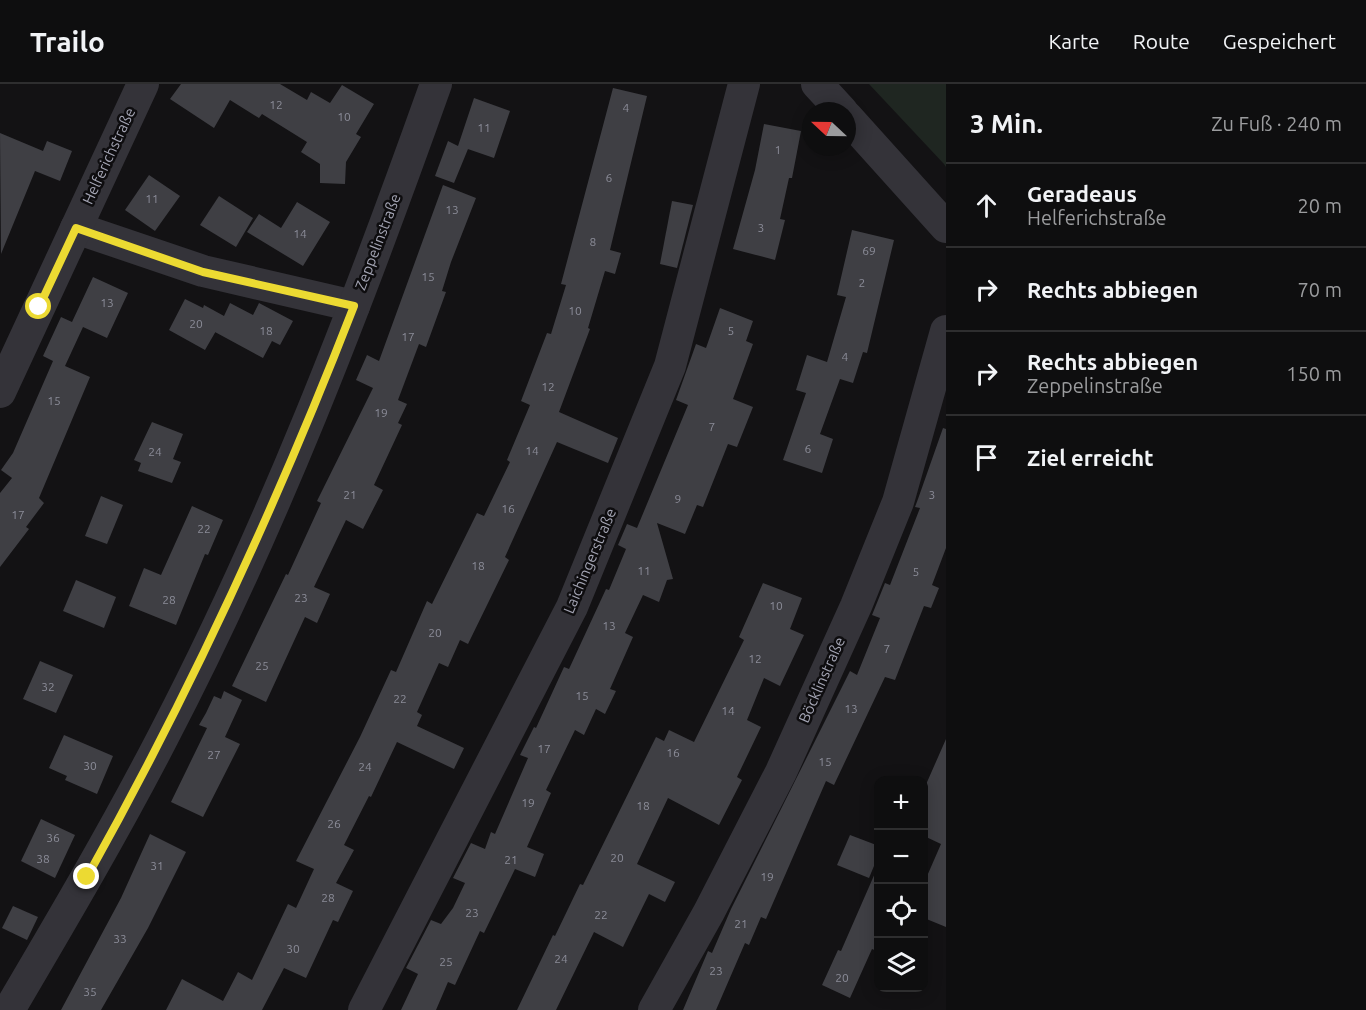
<!DOCTYPE html>
<html lang="de">
<head>
<meta charset="utf-8">
<style>
	body { margin:0; font-family:Ubuntu,sans-serif; background:#171718; color:#f1f3f6 }
	.controls { position:absolute; right:18px; bottom:18px; display:grid; overflow:hidden; border-radius:12px; box-shadow:0 3px 15px #0003 }
	.controls button { width:54px; height:54px; display:grid; place-items:center; padding:0; border:0; border-bottom:2px solid #2e2e2f; background:#0e0e0f; color:#f1f3f6; font:30px sans-serif }
	.compass { position:absolute; left:802px; top:18px; width:54px; height:54px; border-radius:50%; background:#0e0e0f; box-shadow:0 3px 15px #0003; rotate:292deg }
	.stop { position:absolute; width:18px; height:18px; margin:-14px; border:4px solid #ecda32; border-radius:50%; background:#fff }
	.stop.end { background:#ecda32; border-color:#fff; box-shadow:0 2px 6px #0008 }
	.list { margin:0; padding:0; list-style:none }
	h2 { display:flex; justify-content:space-between; align-items:center; height:78px; margin:0; padding:0 24px; font-size:26px }
	h2 small { font-size:20px; font-weight:400; color:#9b9c9e }
	.list li { display:grid; grid-template-columns:39px 1fr auto; gap:18px; align-items:center; box-sizing:border-box; height:84px; padding:0 24px; border-top:2px solid #2e2e2f }
	.list b { display:block; font-size:22px; white-space:nowrap }
	.list p { margin:0; font-size:20px; white-space:nowrap; color:#9b9c9e }
	.list em { font-size:20px; font-style:normal; color:#9b9c9e }
	.icon { flex:none; width:33px; height:33px; fill:none; stroke:currentColor; stroke-width:2; stroke-linecap:round; stroke-linejoin:round }
	.map { position:relative; flex:none; width:946px; height:926px; overflow:hidden }
	header { display:flex; align-items:center; gap:36px; box-sizing:border-box; height:84px; padding:0 30px; background:#0e0e0f; border-bottom:2px solid #2e2e2f }
	header strong { font-size:28px }
	nav { display:flex; gap:33px; margin-inline-start:auto; font-size:21px }
	main { display:flex }
	aside { flex:1; background:#0e0e0f }
	.map>svg:first-child { display:block }
	.green { fill:#1f2621 }
	.building { fill:#3f3f44 }
	.lines { fill:none; stroke-linecap:round; stroke-linejoin:round }
	.minor { stroke:#343339; stroke-width:32 }
	.route { stroke:#ecda32; stroke-width:8 }
	.labels { text-anchor:middle; stroke-width:5; stroke-linejoin:round; paint-order:stroke }
	.number-label { font-size:12px; fill:#8b8c98 }
	.street-label { font-size:15px; fill:#a4a5b4; stroke:#0e0d0f }
</style>
</head>
<body>
<header>
<strong>Trailo</strong>
<nav><a>Karte</a><a>Route</a><a>Gespeichert</a></nav>
</header>
<main>
<div class="map">
<svg width="946" height="926" viewBox="0 0 946 926">
	<rect width="100%" height="100%" fill="#131214"/>
	<polygon class="green" points="869,0 946,0 946,83 944,80"/>
	<g class="building">
		<polygon points="181,0 280,0 307,16 311,8 330,19 342,1 374,20 356,50 361,53 346,78 345,100 320,99 320,80 301,68 307,58 262,30 259,34 230,16 214,44 170,15"/>
		<polygon points="613,4 647,12 610,166 621,169 615,190 605,187 588,244 590,245 559,328 618,354 608,379 557,358 505,473 509,476 468,560 460,556 448,583 439,579 417,628 422,631 417,642 464,664 454,685 397,658 371,713 369,712 344,761 354,766 336,799 353,807 338,838 333,836 306,894 284,884 262,926 166,926 182,895 223,917 238,888 252,896 288,820 296,824 314,785 296,777 360,653 391,586 396,588 427,517 432,520 477,429 484,432 510,378 507,376 530,321 521,317 547,249 551,250 566,201 561,200"/>
		<polygon points="474,14 510,27 494,74 462,63 468,65 454,99 435,92 448,57 458,62"/>
		<polygon points="764,40 801,47 792,94 789,94 780,135 785,136 775,176 733,165 755,86"/>
		<polygon points="0,49 43,67 47,57 72,67 60,97 35,87 1,170"/>
		<polygon points="149,91 180,112 155,147 125,126"/>
		<polygon points="443,101 476,114 451,178 442,207 446,208 426,263 419,260 398,316 407,320 398,339 402,341 374,401 383,406 363,445 346,436 314,503 330,510 317,539 305,533 266,618 232,602 286,490 288,491 321,419 317,417 373,304 356,296 367,271 379,277"/>
		<polygon points="219,112 253,134 236,163 200,141"/>
		<polygon points="672,117 693,121 677,184 660,180"/>
		<polygon points="297,118 330,138 303,182 247,148 259,130 281,144"/>
		<polygon points="852,146 894,156 867,269 863,268 853,299 840,295 820,350 833,355 822,389 783,376 806,309 796,306 807,271 827,278 846,213 837,211"/>
		<polygon points="93,193 128,209 107,254 83,243 65,282 90,293 39,414 44,419 26,443 29,445 0,483 0,409 12,394 1,386 13,369 53,277 43,272 61,233 72,238"/>
		<polygon points="185,215 203,224 204,221 224,232 230,219 253,231 259,219 293,237 280,261 272,257 263,274 215,248 220,240 205,266 169,246"/>
		<polygon points="720,224 753,237 746,257 753,260 733,315 753,323 737,363 728,360 703,423 697,421 685,450 657,439 673,495 667,496 659,518 643,511 625,549 633,553 610,605 616,607 605,630 596,625 584,651 575,646 546,706 551,709 527,763 544,770 535,793 515,785 484,849 480,847 455,901 448,898 436,926 401,926 418,890 406,884 431,836 441,840 453,824 465,799 453,794 471,759 485,765 491,748 495,750 528,674 520,671 534,643 536,644 564,583 569,585 606,505 609,506 626,465 618,461 627,440 637,444 688,321 676,316 696,260 706,264"/>
		<polygon points="152,338 183,350 173,375 181,378 172,399 138,387 141,379 134,376"/>
		<polygon points="943,344 946,345 946,464 932,501 939,504 931,524 924,522 895,596 885,593 834,701 826,697 766,835 761,833 749,861 745,859 716,926 683,926 708,867 712,869 731,825 850,587 857,591 880,534 872,531 885,499 890,501 920,424 915,423 918,415"/>
		<polygon points="101,412 123,421 107,460 85,452"/>
		<polygon points="192,422 223,436 208,471 205,470 176,541 129,522 144,484 161,491"/>
		<polygon points="76,496 116,513 104,544 63,527"/>
		<polygon points="763,499 802,514 790,545 804,551 780,602 764,594 747,636 761,643 737,693 742,696 719,741 668,714 637,780 675,798 665,818 649,810 623,863 594,848 556,926 517,926 553,851 555,852 580,800 583,801 656,653 664,657 669,646 694,658 744,556 739,553"/>
		<polygon points="40,577 73,591 56,629 23,615"/>
		<polygon points="224,607 242,616 225,653 240,660 203,733 171,718 207,644 199,641 206,629 214,612 221,615"/>
		<polygon points="64,651 113,672 97,710 65,696 67,692 49,684"/>
		<polygon points="946,655 946,843 924,834 924,799 941,760 924,752 924,705"/>
		<polygon points="41,735 75,751 55,794 21,777"/>
		<polygon points="150,750 186,768 148,844 101,926 61,926 121,814"/>
		<polygon points="850,751 879,762 879,770 869,794 837,781"/>
		<polygon points="879,780 879,868 872,865 850,914 822,901 838,866 841,867"/>
		<polygon points="13,822 38,833 27,856 2,844"/>
	</g>
	<g class="lines">
		<g class="minor">
			<polyline points="817,0 842,27"/>
			<polyline points="847,33 946,143"/>
			<polyline points="76,144 203,187 354,222"/>
			<polyline points="0,308 143,0"/>
			<path d="M 9,926 C 62,836 115,746 163,653 C 272,444 357,222 436,0"/>
			<polyline points="364,926 572,523 670,282 744,0"/>
			<polyline points="654,926 709,828 781,688 856,522 898,418 946,247"/>
		</g>
	</g>
	<g class="lines">
		<path class="route" d="M 39,223 L 76,144 L 203,188 L 354,222 C 278,418 190,609 87,793"/>
	</g>
	<g class="labels">
		<g class="number-label">
			<text x="276" y="25">12</text>
			<text x="626" y="28">4</text>
			<text x="344" y="37">10</text>
			<text x="484" y="48">11</text>
			<text x="778" y="70">1</text>
			<text x="609" y="98">6</text>
			<text x="152" y="119">11</text>
			<text x="452" y="130">13</text>
			<text x="761" y="148">3</text>
			<text x="300" y="154">14</text>
			<text x="593" y="162">8</text>
			<text x="869" y="171">69</text>
			<text x="428" y="197">15</text>
			<text x="862" y="203">2</text>
			<text x="107" y="223">13</text>
			<text x="575" y="231">10</text>
			<text x="196" y="244">20</text>
			<text x="266" y="251">18</text>
			<text x="731" y="251">5</text>
			<text x="408" y="257">17</text>
			<text x="845" y="277">4</text>
			<text x="548" y="307">12</text>
			<text x="54" y="321">15</text>
			<text x="381" y="333">19</text>
			<text x="712" y="347">7</text>
			<text x="808" y="369">6</text>
			<text x="532" y="371">14</text>
			<text x="155" y="372">24</text>
			<text x="350" y="415">21</text>
			<text x="932" y="415">3</text>
			<text x="678" y="419">9</text>
			<text x="508" y="429">16</text>
			<text x="18" y="435">17</text>
			<text x="204" y="449">22</text>
			<text x="478" y="486">18</text>
			<text x="644" y="491">11</text>
			<text x="916" y="492">5</text>
			<text x="301" y="518">23</text>
			<text x="169" y="520">28</text>
			<text x="776" y="526">10</text>
			<text x="609" y="546">13</text>
			<text x="435" y="553">20</text>
			<text x="887" y="569">7</text>
			<text x="755" y="579">12</text>
			<text x="262" y="586">25</text>
			<text x="48" y="607">32</text>
			<text x="582" y="616">15</text>
			<text x="400" y="619">22</text>
			<text x="851" y="629">13</text>
			<text x="728" y="631">14</text>
			<text x="544" y="669">17</text>
			<text x="673" y="673">16</text>
			<text x="214" y="675">27</text>
			<text x="825" y="682">15</text>
			<text x="90" y="686">30</text>
			<text x="365" y="687">24</text>
			<text x="528" y="723">19</text>
			<text x="643" y="726">18</text>
			<text x="334" y="744">26</text>
			<text x="53" y="758">36</text>
			<text x="617" y="778">20</text>
			<text x="43" y="779">38</text>
			<text x="511" y="780">21</text>
			<text x="157" y="786">31</text>
			<text x="767" y="797">19</text>
			<text x="328" y="818">28</text>
			<text x="472" y="833">23</text>
			<text x="601" y="835">22</text>
			<text x="741" y="844">21</text>
			<text x="120" y="859">33</text>
			<text x="293" y="869">30</text>
			<text x="561" y="879">24</text>
			<text x="446" y="882">25</text>
			<text x="716" y="891">23</text>
			<text x="842" y="898">20</text>
			<text x="90" y="912">35</text>
		</g>
		<g class="street-label">
			<text transform="translate(109 72) rotate(-65)" y="5">Helferichstraße</text>
			<text transform="translate(378 158) rotate(-69)" y="5">Zeppelinstraße</text>
			<text transform="translate(590 477) rotate(-67)" y="5">Laichingerstraße</text>
			<text transform="translate(822 596) rotate(-66)" y="5">Böcklinstraße</text>
		</g>
	</g>
</svg>
<div class="controls">
<button>+</button>
<button>−</button>
<button><svg class="icon" aria-label="locate" viewBox="0 0 24 24"><circle cx="12" cy="12" r="6"/><path d="M12 2v4M12 18v4M2 12h4M18 12h4"/></svg></button>
<button><svg class="icon" aria-label="layers" viewBox="0 0 24 24"><path d="M12 4l9 5-9 5-9-5zM3 14l9 5 9-5"/></svg></button>
</div>
<svg class="compass" viewBox="-18 -18 36 36"><path d="M0-13l5 13h-10z" fill="#e53935"/><path d="M0 13l5-13h-10z" fill="#9b9c9e"/></svg>
<div class="stop" style="left:39px;top:223px"></div>
<div class="stop end" style="left:87px;top:793px"></div>
</div>
<aside>
<h2>3 Min.<small>Zu Fuß · 240 m</small></h2>
<ul class="list">
<li><svg class="icon" aria-label="ahead" viewBox="0 0 24 24"><path d="M12 20V5M6 11l6-6 6 6"/></svg><div><b>Geradeaus</b><p>Helferichstraße</p></div><em>20 m</em></li>
<li><svg class="icon" aria-label="right" viewBox="0 0 24 24"><path d="M7 20v-9h11M14 6l5 5-5 5"/></svg><div><b>Rechts abbiegen</b></div><em>70 m</em></li>
<li><svg class="icon" aria-label="right" viewBox="0 0 24 24"><path d="M7 20v-9h11M14 6l5 5-5 5"/></svg><div><b>Rechts abbiegen</b><p>Zeppelinstraße</p></div><em>150 m</em></li>
<li><svg class="icon" aria-label="arrive" viewBox="0 0 24 24"><path d="M6 21V4h12l-3 4 3 4H6"/></svg><div><b>Ziel erreicht</b></div></li>
</ul>
</aside>
</main>
</body>
</html>
